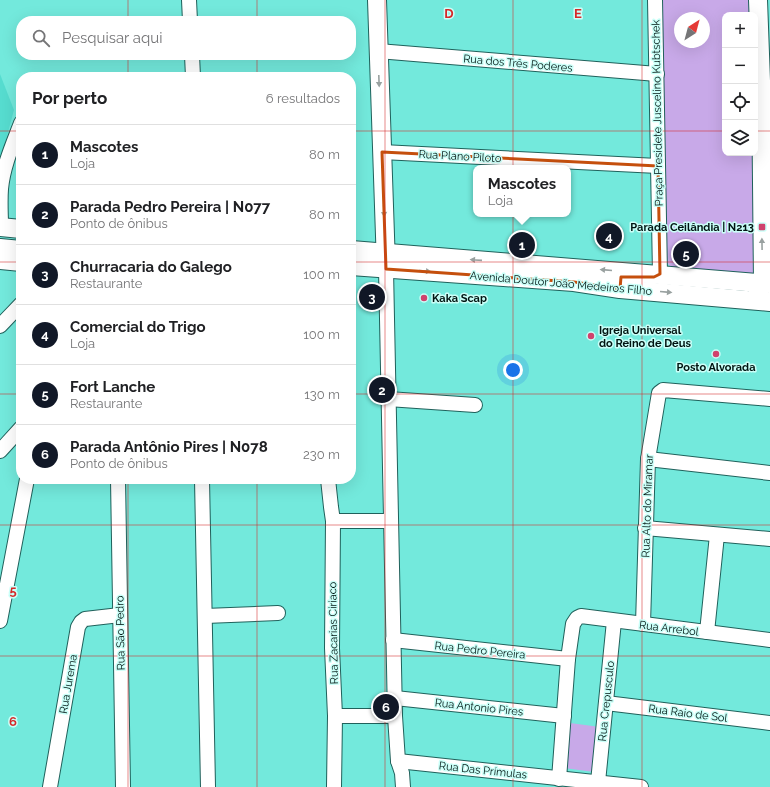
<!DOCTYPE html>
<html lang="pt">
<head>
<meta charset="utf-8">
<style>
	body { margin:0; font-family:Raleway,sans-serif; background:#f2f2f2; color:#202124 }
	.controls { position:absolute; right:12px; top:12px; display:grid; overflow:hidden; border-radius:8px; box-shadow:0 4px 16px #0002 }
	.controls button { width:36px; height:36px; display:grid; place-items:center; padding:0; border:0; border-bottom:1px solid #e0e0e0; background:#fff; color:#202124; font:20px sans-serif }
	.compass { position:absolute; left:674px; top:12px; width:36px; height:36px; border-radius:50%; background:#fff; box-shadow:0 4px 16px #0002; rotate:36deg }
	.you { position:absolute; left:513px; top:370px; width:14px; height:14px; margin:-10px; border:3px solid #fff; border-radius:50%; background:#1a73e8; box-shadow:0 0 0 6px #1a73e833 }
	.badge { display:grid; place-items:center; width:26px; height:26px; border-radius:50%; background:#111827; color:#fff; font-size:13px; font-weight:700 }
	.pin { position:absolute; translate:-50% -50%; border:2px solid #fff; box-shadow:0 1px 4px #0006 }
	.popup { position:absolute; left:473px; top:165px; width:98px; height:52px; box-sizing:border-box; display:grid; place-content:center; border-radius:8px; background:#fff; filter:drop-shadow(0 1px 3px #0005); font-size:13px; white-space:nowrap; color:#757577 }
	.popup b { font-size:15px; color:#202124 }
	.popup::after { content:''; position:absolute; left:50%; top:100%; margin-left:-8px; border:8px solid transparent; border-top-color:#fff }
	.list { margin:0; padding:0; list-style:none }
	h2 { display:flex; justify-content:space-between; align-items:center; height:52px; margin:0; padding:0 16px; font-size:17px }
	h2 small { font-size:13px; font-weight:400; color:#757577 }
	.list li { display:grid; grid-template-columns:26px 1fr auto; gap:12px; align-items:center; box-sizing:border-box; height:60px; padding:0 16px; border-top:1px solid #e0e0e0 }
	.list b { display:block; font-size:15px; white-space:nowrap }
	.list p { margin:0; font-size:13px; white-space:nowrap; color:#757577 }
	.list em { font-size:13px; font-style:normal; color:#757577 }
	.icon { flex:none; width:22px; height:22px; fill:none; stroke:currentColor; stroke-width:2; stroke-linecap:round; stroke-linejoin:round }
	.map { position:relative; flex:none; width:770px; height:787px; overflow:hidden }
	.search { position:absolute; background:#fff; box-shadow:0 4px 16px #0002; left:16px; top:16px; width:340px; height:44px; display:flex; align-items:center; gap:10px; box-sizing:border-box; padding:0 14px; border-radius:16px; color:#757577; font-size:15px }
	.panel { position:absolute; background:#fff; box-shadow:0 4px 16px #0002; left:16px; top:72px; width:340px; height:412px; border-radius:16px }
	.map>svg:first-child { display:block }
	.built { fill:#56dccf }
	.green { fill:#c8a9e8; fill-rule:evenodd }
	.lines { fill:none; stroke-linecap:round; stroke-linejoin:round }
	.minor-casing { stroke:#20615b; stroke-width:16 }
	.major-casing { stroke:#20615b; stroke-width:20 }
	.minor { stroke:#fff; stroke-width:14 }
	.major { stroke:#fff; stroke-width:18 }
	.oneway { fill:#99a1a0 }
	.marked { fill:none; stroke:#c54f0d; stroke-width:3; stroke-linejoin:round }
	.grid { fill:none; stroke:#d62828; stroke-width:1; stroke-opacity:0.55 }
	.poi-dot { fill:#d0426d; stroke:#cafff8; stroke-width:1.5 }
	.labels { text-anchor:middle; stroke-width:3; stroke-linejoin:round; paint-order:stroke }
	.street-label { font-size:11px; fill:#001411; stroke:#cafff8 }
	.poi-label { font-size:11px; font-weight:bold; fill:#001411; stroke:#cafff8; text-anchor:start }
	.grid-label { font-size:13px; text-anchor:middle; font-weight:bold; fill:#d62828; stroke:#cafff8; stroke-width:3; stroke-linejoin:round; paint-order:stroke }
</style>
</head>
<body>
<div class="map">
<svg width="770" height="787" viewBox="0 0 770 787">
	<rect width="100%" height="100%" fill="#73e9dc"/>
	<polygon class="built" points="0,74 14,110 0,162"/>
	<g class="green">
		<path d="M 661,0 L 754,0 L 754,15 L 725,15 L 725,153 L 755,153 L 755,276 L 677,273 L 665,261 ZM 680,18 L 704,18 L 704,42 L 680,42 Z"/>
		<polygon points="570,723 600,727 594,772 564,768"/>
	</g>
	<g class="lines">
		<g class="minor-casing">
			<g id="minor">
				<polyline points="189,0 190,21"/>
				<polyline points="655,0 660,274"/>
				<polyline points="378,51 657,74"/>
				<polyline points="192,55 193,77"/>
				<polyline points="382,152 658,166"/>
				<path d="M 1,227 C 1,215 0,202 1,189 C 3,166 13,144 21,123"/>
				<polyline points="0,262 21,264"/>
				<polyline points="386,269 395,716 398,761 402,773 403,787"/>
				<polyline points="0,326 21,304"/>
				<polyline points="388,399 475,405"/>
				<polyline points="0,451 21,428"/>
				<polyline points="648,459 770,473"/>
				<polyline points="118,479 123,787"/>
				<polyline points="202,479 208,787"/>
				<polyline points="328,479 331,507 333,521 332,648 335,716 334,787"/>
				<polyline points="333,521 391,521"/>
				<polyline points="645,528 770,539"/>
				<polyline points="205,616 278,613"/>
				<polyline points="0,621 27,479"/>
				<polyline points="643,624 648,459 659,393 663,390 770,399"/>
				<polyline points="707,632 717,535"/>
				<polyline points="393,640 568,659"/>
				<polyline points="395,698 564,716"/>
				<polyline points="606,703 770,723"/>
				<polyline points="335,716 395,716"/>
				<polyline points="398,761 641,787"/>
				<polyline points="559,779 568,659 573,624 577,618 581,616 770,640"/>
				<polyline points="598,782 614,621"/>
				<polyline points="50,787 78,627 81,622 85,619 120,615"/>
			</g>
		</g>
		<g class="major-casing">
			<g id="major">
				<polyline points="377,0 386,265"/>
				<polyline points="0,227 21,229"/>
				<polyline points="0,248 21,250"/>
				<polyline points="351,250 770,284"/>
				<polyline points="351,266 574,282 620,289 770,302"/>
				<polyline points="758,292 762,286 763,283 761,81 758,0"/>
			</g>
		</g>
		<use href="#minor" class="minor"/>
		<use href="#major" class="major"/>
	</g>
	<defs><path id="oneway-solid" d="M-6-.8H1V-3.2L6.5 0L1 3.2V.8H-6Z"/></defs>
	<g class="oneway">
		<use href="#oneway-solid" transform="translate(379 81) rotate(88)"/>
		<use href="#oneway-solid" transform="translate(384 211) rotate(87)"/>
		<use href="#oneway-solid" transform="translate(762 244) rotate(-91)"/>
		<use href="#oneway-solid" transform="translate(476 260) rotate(-176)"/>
		<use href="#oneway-solid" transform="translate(606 270) rotate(-175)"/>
		<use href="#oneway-solid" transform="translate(425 271) rotate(4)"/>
		<use href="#oneway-solid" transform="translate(666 292) rotate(5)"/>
	</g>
	<path class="marked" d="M 382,152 L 658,166 L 660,274 L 654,277 L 621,277 L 620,289 L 574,282 L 386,269 Z"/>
	<path class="grid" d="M 128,0 L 128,21M 257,0 L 257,21M 385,0 L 385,787M 513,0 L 513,787M 642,0 L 642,787M 128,55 L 128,77M 257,55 L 257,77M 0,131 L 21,131M 351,131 L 725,131M 755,131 L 770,131M 0,262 L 21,262M 351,262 L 770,262M 0,394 L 21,394M 351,394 L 770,394M 128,479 L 128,787M 257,479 L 257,787M 0,525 L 770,525M 0,656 L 770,656"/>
	<g class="poi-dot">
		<rect x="758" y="223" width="8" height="8" rx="2"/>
		<circle cx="424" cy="298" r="4"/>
		<circle cx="591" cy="336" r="4"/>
		<circle cx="716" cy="354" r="4"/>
	</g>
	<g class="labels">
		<g class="street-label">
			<text transform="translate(518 63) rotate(5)" y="4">Rua dos Três Poderes</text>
			<text transform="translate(657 113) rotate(-91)" y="4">Praça Presidete Juscelino Kubtschek</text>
			<text transform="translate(460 156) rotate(3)" y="4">Rua Plano Piloto</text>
			<text transform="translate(561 283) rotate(5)" y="4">Avenida Doutor João Medeiros Filho</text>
			<text transform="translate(647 506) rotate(-88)" y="4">Rua Alto do Miramar</text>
			<text transform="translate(669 628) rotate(7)" y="4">Rua Arrebol</text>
			<text transform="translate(120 633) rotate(-91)" y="4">Rua São Pedro</text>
			<text transform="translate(333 633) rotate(-91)" y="4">Rua Zacarias Ciriaco</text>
			<text transform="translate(480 650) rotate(6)" y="4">Rua Pedro Pereira</text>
			<text transform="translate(68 684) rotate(-80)" y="4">Rua Jurema</text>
			<text transform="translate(606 701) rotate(-84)" y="4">Rua Crepusculo</text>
			<text transform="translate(479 707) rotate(6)" y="4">Rua Antonio Pires</text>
			<text transform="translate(688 713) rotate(7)" y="4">Rua Raio de Sol</text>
			<text transform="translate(483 770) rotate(6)" y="4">Rua Das Prímulas</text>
		</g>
		<g class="poi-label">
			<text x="754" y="231" text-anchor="end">Parada Ceilândia | N213</text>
			<text x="432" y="302">Kaka Scap</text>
			<text x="599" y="334">Igreja Universal<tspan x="599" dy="13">do Reino de Deus</tspan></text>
			<text x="716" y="371" text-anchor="middle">Posto Alvorada</text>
		</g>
	</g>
	<g class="grid-label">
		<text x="449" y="18">D</text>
		<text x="578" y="18">E</text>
		<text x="13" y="595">5</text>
		<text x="13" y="726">6</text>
	</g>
</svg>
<div class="controls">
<button>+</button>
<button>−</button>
<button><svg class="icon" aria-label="locate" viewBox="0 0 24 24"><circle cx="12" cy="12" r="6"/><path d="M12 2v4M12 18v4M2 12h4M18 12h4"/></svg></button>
<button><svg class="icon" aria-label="layers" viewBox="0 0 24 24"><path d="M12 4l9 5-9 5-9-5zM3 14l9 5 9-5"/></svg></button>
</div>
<svg class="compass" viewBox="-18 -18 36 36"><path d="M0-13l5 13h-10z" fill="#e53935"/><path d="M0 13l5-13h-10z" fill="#757577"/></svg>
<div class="you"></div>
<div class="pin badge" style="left:522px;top:245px">1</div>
<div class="popup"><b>Mascotes</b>Loja</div>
<div class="pin badge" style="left:382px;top:390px">2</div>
<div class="pin badge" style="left:372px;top:297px">3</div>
<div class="pin badge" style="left:609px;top:236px">4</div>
<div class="pin badge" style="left:686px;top:254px">5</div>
<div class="pin badge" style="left:386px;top:707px">6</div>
<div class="search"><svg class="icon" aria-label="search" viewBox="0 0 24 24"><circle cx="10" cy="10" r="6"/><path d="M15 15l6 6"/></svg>Pesquisar aqui</div>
<section class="panel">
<h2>Por perto<small>6 resultados</small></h2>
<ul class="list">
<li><span class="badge">1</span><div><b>Mascotes</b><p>Loja</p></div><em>80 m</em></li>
<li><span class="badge">2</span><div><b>Parada Pedro Pereira | N077</b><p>Ponto de ônibus</p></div><em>80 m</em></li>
<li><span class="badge">3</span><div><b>Churracaria do Galego</b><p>Restaurante</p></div><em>100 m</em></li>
<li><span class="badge">4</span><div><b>Comercial do Trigo</b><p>Loja</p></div><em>100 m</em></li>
<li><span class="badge">5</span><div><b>Fort Lanche</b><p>Restaurante</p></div><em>130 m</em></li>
<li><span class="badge">6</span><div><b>Parada Antônio Pires | N078</b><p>Ponto de ônibus</p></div><em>230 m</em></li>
</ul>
</section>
</div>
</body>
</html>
